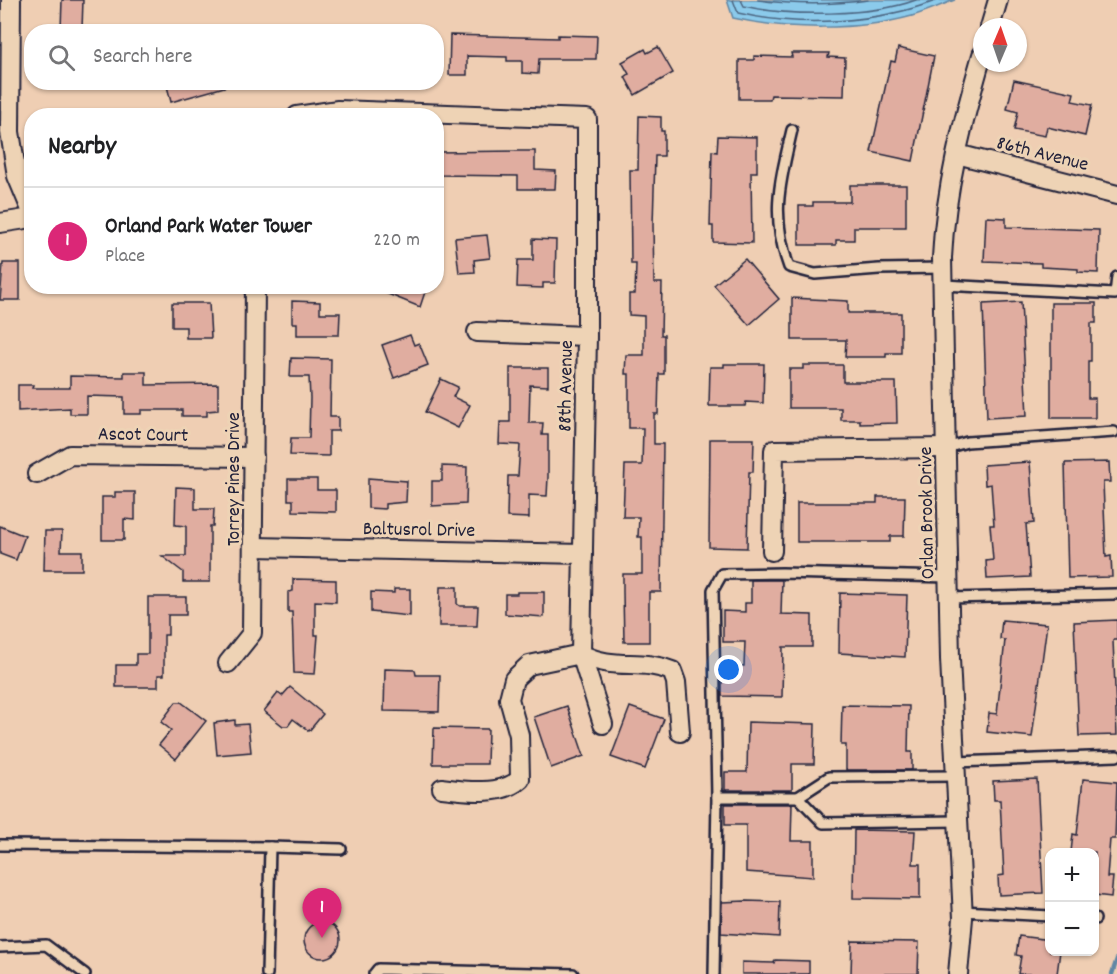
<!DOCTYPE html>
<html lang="en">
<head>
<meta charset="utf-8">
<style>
	body { margin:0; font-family:Dekko,sans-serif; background:#f6f6f6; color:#202124 }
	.controls { position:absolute; right:18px; bottom:18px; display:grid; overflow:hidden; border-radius:12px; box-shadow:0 2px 4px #0004 }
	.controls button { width:54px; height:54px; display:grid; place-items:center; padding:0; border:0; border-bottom:2px solid #e0e0e0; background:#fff; color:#202124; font:30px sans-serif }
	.compass { position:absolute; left:973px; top:18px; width:54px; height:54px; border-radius:50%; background:#fff; box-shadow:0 2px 4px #0004; rotate:2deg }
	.you { position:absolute; left:729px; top:670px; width:21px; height:21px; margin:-15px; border:4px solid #fff; border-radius:50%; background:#1a73e8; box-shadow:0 0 0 9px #1a73e833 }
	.badge { display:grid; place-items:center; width:39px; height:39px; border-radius:50%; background:#db2777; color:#fff; font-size:20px; font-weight:700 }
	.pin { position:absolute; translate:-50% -50px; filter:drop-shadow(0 2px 3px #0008) }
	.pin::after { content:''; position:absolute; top:32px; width:21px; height:18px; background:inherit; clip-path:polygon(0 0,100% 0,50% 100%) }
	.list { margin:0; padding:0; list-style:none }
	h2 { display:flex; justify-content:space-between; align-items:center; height:78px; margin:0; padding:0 24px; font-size:26px }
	h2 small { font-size:20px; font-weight:400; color:#757577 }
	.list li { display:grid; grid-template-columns:39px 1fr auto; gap:18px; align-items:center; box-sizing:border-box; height:108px; padding:0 24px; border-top:2px solid #e0e0e0 }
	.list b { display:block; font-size:22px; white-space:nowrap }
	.list p { margin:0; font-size:20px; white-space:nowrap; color:#757577 }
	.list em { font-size:20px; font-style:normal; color:#757577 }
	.icon { flex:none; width:33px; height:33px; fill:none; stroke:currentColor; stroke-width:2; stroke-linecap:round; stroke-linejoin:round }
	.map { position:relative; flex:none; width:1117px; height:974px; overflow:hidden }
	.search { position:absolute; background:#fff; box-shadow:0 2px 4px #0004; left:24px; top:24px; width:420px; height:66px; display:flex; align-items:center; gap:15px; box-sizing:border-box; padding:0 21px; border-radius:24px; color:#757577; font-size:22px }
	.panel { position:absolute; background:#fff; box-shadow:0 2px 4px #0004; left:24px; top:108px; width:420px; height:186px; border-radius:24px }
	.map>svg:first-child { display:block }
	.water { fill:#8bcaeb; stroke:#6187a5; stroke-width:1.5 }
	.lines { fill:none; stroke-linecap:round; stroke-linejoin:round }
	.shore { stroke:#4c6581; stroke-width:1.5 }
	.stream { stroke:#6187a5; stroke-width:4.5 }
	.building { fill:#e0ada0; stroke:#22223b; stroke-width:1.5 }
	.service-casing { stroke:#22223b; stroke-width:14 }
	.minor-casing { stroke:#22223b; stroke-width:22 }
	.service { stroke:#eed3b5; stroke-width:9 }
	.minor { stroke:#eed3b5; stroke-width:18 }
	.labels { text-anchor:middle; stroke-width:6; stroke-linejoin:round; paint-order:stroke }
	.street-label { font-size:20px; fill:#22223b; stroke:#eed3b5 }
</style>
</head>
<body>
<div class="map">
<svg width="1117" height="974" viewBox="0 0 1117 974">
	<rect width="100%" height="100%" fill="#efceb3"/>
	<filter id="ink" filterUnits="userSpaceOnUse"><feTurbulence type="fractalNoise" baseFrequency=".0167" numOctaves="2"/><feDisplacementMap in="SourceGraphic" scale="12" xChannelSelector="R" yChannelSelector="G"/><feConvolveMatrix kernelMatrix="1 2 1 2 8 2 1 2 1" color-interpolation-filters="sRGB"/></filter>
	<g filter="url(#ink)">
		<path class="water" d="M 727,0 L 955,0 C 941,5 926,12 912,16 C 858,31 786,30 733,18 Z"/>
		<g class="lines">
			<g class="shore">
				<path d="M 733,0 L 738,13 C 801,28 877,23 938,0"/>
				<path d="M 741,0 L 744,6 C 789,17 873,16 916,0"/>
				<path d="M 758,0 C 794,5 832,5 868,0"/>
			</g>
			<polyline class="stream" points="1112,974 1117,959"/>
		</g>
		<g class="building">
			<polygon points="62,0 83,0 82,29 61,29"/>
			<polygon points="450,35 558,38 558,35 597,36 596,59 539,59 538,74 522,73 522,61 507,61 507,57 467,56 467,75 449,75"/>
			<polygon points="658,47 673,73 635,95 625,77 629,74 622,62 645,49 647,53"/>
			<polygon points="898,48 934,56 913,161 871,152 891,61 895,62"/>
			<polygon points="791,53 829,53 828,57 845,58 844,96 771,95 770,99 739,99 739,60 754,60 754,56 792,57"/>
			<polygon points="1014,80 1074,93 1072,101 1092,105 1085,136 1047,127 1045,136 1014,130 1018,112 1007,109"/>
			<polygon points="166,82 228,82 228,86 171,102"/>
			<polygon points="639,116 661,117 661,131 664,131 664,156 655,156 653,225 654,283 662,283 661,335 664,335 664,374 659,374 658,414 654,414 654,444 663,444 661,592 649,592 649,642 624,642 623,592 623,574 642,574 642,537 638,537 639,517 623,517 625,465 642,465 643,428 629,428 629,374 625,374 626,355 644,355 644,316 629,315 629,294 635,294 636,264 631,264 630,170 638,170"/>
			<polygon points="718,136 757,137 757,172 751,172 752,243 713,242 713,226 710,226 712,151 717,152"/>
			<polygon points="518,151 535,151 535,170 556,171 555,189 518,189 518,176 436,175 436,152"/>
			<polygon points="850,185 906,185 906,227 854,227 854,240 836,240 836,245 799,245 799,206 813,206 813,202 850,202"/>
			<polygon points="986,217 1006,218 1006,227 1099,230 1098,273 1078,272 1078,269 1041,267 1041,263 984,261"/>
			<polygon points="487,235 490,258 474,260 475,272 459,273 455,238"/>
			<polygon points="533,239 556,240 555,283 543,283 543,288 517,287 518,260 533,260"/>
			<polygon points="745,259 779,299 749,325 714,285"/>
			<polygon points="3,263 20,263 20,300 0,300"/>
			<polygon points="368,286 418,286 426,289 420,307"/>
			<polygon points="792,298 848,301 848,313 901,313 901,353 886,353 886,357 845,357 846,340 792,340"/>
			<polygon points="292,301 320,302 320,313 340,313 339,335 297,335 297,323 292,323"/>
			<polygon points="1021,302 1027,416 987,418 983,304"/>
			<polygon points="172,303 209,303 211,338 186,338 186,327 172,327"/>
			<polygon points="1051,303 1096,303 1096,323 1091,323 1091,361 1088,361 1088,398 1095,398 1095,418 1051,418"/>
			<polygon points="410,335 414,345 419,343 428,365 394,378 382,345"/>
			<polygon points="291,358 331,359 330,417 338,417 338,431 329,431 329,456 290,455 291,438 309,438 310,398 309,377 290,377"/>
			<polygon points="724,364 764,364 763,403 746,402 745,406 709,406 710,367 724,367"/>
			<polygon points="803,365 843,365 843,382 896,382 897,423 860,424 860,420 841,420 841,408 789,408 789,369 803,369"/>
			<polygon points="510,368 548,368 548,386 530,385 529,423 543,423 542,435 548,435 548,477 547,496 529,495 529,518 507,517 508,476 518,476 520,445 499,444 500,422 510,422"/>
			<polygon points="124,372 146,372 146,385 218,384 218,410 207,411 207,416 182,416 182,410 141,410 141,414 124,414 124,397 87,396 87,414 70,414 70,408 18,411 18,385 33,385 32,388 70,388 70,376 124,377"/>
			<polygon points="441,379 458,387 453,397 470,405 458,428 425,412"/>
			<polygon points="710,439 754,439 753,472 749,472 747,548 709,547"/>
			<polygon points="1030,462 1034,523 1026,524 1030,577 987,579 986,561 993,560 990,525 994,525 991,484 985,485 984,465"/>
			<polygon points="1109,462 1110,482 1103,482 1106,557 1111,556 1112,577 1068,578 1065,463"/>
			<polygon points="442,466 467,467 466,504 432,506 432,481 442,481"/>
			<polygon points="368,478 407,481 406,502 385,504 385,509 368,508"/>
			<polygon points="288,479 317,479 317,490 336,490 336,512 293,511 293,500 288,500"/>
			<polygon points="176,487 195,488 195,509 214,509 213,526 210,526 210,582 183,582 183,572 162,556 186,556 186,526 175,525"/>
			<polygon points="115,492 135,492 135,520 124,519 124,540 102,540 102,497 115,497"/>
			<polygon points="877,497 905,497 904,536 890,536 890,542 797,542 797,503 877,503"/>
			<polygon points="0,526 25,536 16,560 0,554"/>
			<polygon points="45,531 62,531 61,551 82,551 82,570 44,570"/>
			<polygon points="293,579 336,580 336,602 315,601 315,635 318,635 315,674 294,673 292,612 288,612 288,592 293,591"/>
			<polygon points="751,580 782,580 781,614 812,615 812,647 783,647 782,697 722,696 722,665 744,666 745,642 723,642 723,611 745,612 745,603 751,603"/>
			<polygon points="440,587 457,587 457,604 460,606 478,606 477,626 439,626"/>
			<polygon points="394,589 410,589 410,616 371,612 371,592 394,593"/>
			<polygon points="517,592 544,592 544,617 505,614 505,594 517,594"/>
			<polygon points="840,593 907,595 905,657 839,653"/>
			<polygon points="148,597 186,597 186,615 168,615 168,635 164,635 164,675 158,675 158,687 116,687 116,665 136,665 136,654 148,654"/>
			<polygon points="1002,620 1047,624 1032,737 987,732 989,713 997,714 1005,640 1000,639"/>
			<polygon points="1117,620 1117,640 1113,640 1117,735 1079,736 1074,622"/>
			<polygon points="385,669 415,670 416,675 440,675 439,712 384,711"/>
			<polygon points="290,687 323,714 309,731 293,719 288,726 283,726 264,711 278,693 282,696"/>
			<polygon points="176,702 181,702 206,721 176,759 159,745 171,730 161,722"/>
			<polygon points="842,705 909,706 908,752 912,752 912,770 846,770 846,745 841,745"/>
			<polygon points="567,706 584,756 551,768 534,717"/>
			<polygon points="630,707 664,719 645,769 611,757"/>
			<polygon points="235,720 235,725 248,724 251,752 217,755 214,723"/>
			<polygon points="748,722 815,724 814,764 792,764 792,790 725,790 725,772 747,772"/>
			<polygon points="434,728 488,729 487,764 433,764"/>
			<polygon points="1037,779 1043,893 999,895 998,876 1004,875 1000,800 994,800 993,781"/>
			<polygon points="1083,779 1117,782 1115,839 1110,839 1107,877 1113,877 1111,897 1095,895 1095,852 1071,852 1073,834 1077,835"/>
			<polygon points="725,804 792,804 791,841 813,841 813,877 746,872 746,825 725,825"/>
			<polygon points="854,830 915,831 913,864 920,864 920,899 853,898"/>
			<polygon points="746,901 780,902 779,937 721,933 722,902"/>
			<circle cx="322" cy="940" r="18"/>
			<polygon points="1019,936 1050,940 1050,951 1060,951 1057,974 1018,974 1021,956 1016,955"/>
			<polygon points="852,941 919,942 918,974 851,974"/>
			<polygon points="775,960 809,961 809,974 742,974 742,962 774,963"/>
		</g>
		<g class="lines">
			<g class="service-casing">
				<g id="service">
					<path d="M 792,130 C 780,182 770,215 789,267 L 815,274 L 879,269 L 943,268"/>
					<polyline points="943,285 1115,294 1117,277"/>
					<polyline points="946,448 967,442 1114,432"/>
					<polyline points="949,598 1116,594"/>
					<polyline points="955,762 1117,756"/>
					<polyline points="717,797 713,590 722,574 782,573 949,577"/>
					<polyline points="798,797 823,823 958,821"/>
					<polyline points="0,845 270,847 267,974"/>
					<polyline points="270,847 341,849"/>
					<polyline points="962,911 1050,916"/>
					<polyline points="1094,919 1095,919"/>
					<polyline points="0,947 46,945 85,974"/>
					<polyline points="374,974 378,969 573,974"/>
					<polyline points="714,974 717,797 798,797 829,777 956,776"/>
				</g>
			</g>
			<g class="minor-casing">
				<g id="minor">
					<polyline points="11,0 10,132 17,176 32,212"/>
					<polyline points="990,27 998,0"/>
					<path d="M 297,116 L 338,110 L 587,119 L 587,336 L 581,654 C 614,671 640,658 672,671 L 676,682 L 680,732"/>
					<polyline points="957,154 1117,195"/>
					<polyline points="0,223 32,218"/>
					<polyline points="477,332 587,336"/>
					<polyline points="37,474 70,455 254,457"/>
					<polyline points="254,547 583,554"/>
					<polyline points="772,551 774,450 946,448"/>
					<polyline points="228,663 252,633 255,286"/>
					<path d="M 442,788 C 465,791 502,796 520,779 L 519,735 L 509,699 L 514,679 L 529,665 L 581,654 L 603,724"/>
					<path d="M 958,974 L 963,918 L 950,659 L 942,258 C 945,189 963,121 982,55"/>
				</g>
			</g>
			<use href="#service" class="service"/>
			<use href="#minor" class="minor"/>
		</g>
	</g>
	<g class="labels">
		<g class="street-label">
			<text transform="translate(1043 152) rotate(14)" y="7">86th Avenue</text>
			<text transform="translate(564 386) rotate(-89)" y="7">88th Avenue</text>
			<text transform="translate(143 433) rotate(1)" y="7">Ascot Court</text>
			<text transform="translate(232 479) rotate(-90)" y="7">Torrey Pines Drive</text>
			<text transform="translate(925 513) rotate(-91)" y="7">Orlan Brook Drive</text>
			<text transform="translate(419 528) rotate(1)" y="7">Baltusrol Drive</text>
		</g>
	</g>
</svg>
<div class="controls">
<button>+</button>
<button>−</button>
</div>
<svg class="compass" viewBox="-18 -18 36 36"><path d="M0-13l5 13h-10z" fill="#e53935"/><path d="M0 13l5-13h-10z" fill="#757577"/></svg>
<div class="you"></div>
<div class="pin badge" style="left:322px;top:938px">1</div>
<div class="search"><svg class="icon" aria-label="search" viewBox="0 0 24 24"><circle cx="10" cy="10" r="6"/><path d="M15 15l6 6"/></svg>Search here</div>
<section class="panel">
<h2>Nearby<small></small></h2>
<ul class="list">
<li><span class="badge">1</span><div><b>Orland Park Water Tower</b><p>Place</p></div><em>220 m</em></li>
</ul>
</section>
</div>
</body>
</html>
